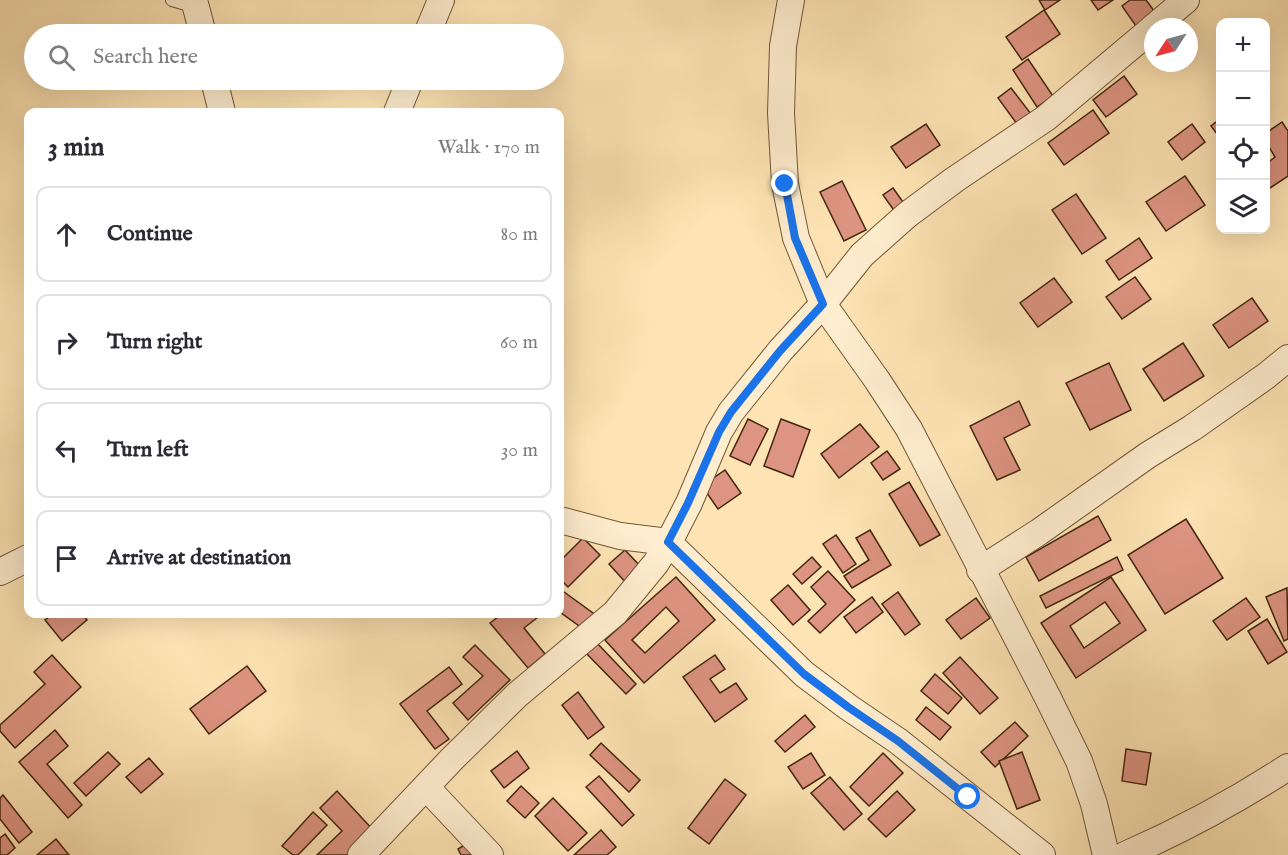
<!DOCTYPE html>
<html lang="en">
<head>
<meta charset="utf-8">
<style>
	body { margin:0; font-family:"IM FELL English",serif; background:#f7f7f7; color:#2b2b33 }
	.controls { position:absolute; right:18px; top:18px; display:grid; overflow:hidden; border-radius:12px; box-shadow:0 6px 24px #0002 }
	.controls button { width:54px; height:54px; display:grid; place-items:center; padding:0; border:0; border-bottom:2px solid #e1e1e2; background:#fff; color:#2b2b33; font:30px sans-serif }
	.compass { position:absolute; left:1144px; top:18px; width:54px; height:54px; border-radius:50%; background:#fff; box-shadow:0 6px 24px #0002; rotate:234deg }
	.stop { position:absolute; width:18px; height:18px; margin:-14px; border:4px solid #1a73e8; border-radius:50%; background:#fff }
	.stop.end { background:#1a73e8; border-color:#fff; box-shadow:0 2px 6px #0008 }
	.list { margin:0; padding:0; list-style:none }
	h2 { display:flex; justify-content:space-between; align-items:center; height:78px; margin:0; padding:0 24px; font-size:26px }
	h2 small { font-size:20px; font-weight:400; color:#7c7c81 }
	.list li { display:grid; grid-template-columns:39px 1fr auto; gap:18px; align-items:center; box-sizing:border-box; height:96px; margin:0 12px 12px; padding:0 12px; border:2px solid #e1e1e2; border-radius:12px }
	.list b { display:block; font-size:22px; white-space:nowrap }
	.list em { font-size:20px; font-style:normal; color:#7c7c81 }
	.icon { flex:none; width:33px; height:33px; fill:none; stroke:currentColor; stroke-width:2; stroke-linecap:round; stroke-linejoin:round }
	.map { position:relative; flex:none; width:1288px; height:855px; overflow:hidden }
	.search { position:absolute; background:#fff; box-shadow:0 6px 24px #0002; left:24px; top:24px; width:540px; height:66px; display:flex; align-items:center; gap:15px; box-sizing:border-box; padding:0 21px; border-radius:33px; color:#7c7c81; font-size:22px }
	.panel { position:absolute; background:#fff; box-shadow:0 6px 24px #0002; left:24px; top:108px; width:540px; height:510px; border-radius:12px }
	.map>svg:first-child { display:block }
	.building { fill:#dd9482; stroke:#44260e; stroke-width:1.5; fill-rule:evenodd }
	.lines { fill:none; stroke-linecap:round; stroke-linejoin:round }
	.lane-casing { stroke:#725638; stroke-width:14 }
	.street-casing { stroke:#725638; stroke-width:28 }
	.lane { stroke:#feedce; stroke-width:12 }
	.street { stroke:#feedce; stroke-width:26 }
	.route { stroke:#1a73e8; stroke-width:8 }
</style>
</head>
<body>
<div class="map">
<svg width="1288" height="855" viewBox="0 0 1288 855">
	<rect width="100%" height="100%" fill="#fee4b4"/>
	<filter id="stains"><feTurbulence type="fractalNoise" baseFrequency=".00333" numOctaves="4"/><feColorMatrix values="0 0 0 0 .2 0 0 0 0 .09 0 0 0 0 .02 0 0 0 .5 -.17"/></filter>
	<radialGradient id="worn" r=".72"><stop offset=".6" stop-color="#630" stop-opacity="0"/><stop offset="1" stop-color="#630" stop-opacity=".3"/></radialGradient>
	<g class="building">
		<polygon points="1039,0 1060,0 1045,10"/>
		<polygon points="1091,0 1113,0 1098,10"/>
		<polygon points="1130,0 1146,0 1155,12 1136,26 1122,6"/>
		<polygon points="1044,10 1060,34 1022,60 1006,37"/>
		<polygon points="1028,59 1053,96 1037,107 1013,70"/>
		<polygon points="1124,76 1137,94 1106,117 1093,100"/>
		<polygon points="1011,88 1031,114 1017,124 998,98"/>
		<polygon points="1093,110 1109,133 1064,165 1048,143"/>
		<polygon points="1220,119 1220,138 1211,126"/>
		<polygon points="1282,122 1288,131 1288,176 1270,188 1266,182 1266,164 1275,157 1266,142 1266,133"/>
		<polygon points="926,124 940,145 906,168 891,147"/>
		<polygon points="1192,124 1205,142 1182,160 1168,142"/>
		<polygon points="1185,176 1205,205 1166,231 1146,202"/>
		<polygon points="842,181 866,230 844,241 820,192"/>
		<polygon points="893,188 908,209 898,216 883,195"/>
		<polygon points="1076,194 1106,238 1082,254 1052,210"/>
		<polygon points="1139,238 1152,258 1119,280 1106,261"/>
		<polygon points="1135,277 1151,299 1122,319 1106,297"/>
		<polygon points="1054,278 1072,302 1038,327 1020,303"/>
		<polygon points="1252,298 1268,321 1229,348 1213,325"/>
		<polygon points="1183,343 1204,376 1164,401 1143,369"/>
		<polygon points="1109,363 1131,410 1090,430 1066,383"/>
		<polygon points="1019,401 1030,425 1004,438 1020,470 997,480 970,426"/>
		<polygon points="748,419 768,429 750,465 730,456"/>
		<polygon points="781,419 810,430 793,477 764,466"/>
		<polygon points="860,424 879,447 839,478 821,454"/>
		<polygon points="887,451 900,469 883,480 871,463"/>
		<polygon points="725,470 741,493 718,509 702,486"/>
		<polygon points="909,482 940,535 920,546 889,494"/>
		<polygon points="1098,516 1111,540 1039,581 1026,557"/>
		<polygon points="1186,519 1223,578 1165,614 1128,555"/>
		<polygon points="870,530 891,565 852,588 844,576 869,560 856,538"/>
		<polygon points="836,535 856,564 843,573 823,544"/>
		<polygon points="583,538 600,555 568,587 560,579 560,561"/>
		<polygon points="625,550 643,569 627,584 609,564"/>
		<polygon points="812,557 821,567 802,584 793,574"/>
		<polygon points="1117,557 1123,570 1046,608 1040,596"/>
		<polygon points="828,571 855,600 820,633 808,621 826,604 811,587"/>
		<path d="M 676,577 L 715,620 L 644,683 L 605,640 ZM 666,607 L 679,621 L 645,653 L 632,640 Z"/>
		<path d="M 1111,577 L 1146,630 L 1076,678 L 1041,623 ZM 1105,602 L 1120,623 L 1084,648 L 1070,626 Z"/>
		<polygon points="788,585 810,610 793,625 771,600"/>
		<polygon points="1287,588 1288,639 1284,641 1266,597"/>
		<polygon points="560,589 597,616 586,631 560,612"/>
		<polygon points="898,592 920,624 905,635 882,604"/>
		<polygon points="872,597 883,612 856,633 844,617"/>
		<polygon points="976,598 990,618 961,639 946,620"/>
		<polygon points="1246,598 1260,617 1227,640 1213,621"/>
		<polygon points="53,614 82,614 87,620 62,641 45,620"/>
		<polygon points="502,614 542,614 524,628 545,654 528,668 490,623"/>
		<polygon points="1267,619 1287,652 1268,664 1248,631"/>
		<polygon points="596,642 636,684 626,694 585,652"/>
		<polygon points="475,645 510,680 468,720 453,703 483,676 463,657"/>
		<polygon points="52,655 81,687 15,748 0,731 0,725 45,684 34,672"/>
		<polygon points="715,655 725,669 710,679 720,693 736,683 747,699 715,722 683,677"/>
		<polygon points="960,657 998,698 980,714 943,673"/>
		<polygon points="247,666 266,691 209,734 190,709"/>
		<polygon points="449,667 462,684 427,711 449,739 435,749 400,704"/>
		<polygon points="935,674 962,698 948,714 921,691"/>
		<polygon points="578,692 604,727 588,739 562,705"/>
		<polygon points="926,707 951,727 940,740 916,720"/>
		<polygon points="805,715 815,727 785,752 775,741"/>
		<polygon points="1015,722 1028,736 995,767 981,752"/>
		<polygon points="55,730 68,746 47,764 82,805 68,818 19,762"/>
		<polygon points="601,743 640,780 629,792 590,755"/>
		<polygon points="1126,749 1151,753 1146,785 1122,781"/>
		<polygon points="517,751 529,768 504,788 491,771"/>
		<polygon points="108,752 120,764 86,796 74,783"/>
		<polygon points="1022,752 1040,800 1017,809 999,761"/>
		<polygon points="811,753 825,775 803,789 788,767"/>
		<polygon points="883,753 903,773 869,806 850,787"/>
		<polygon points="149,758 163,774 141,793 126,777"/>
		<polygon points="599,776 634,815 622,826 586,787"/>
		<polygon points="830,777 862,814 844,830 811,793"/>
		<polygon points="725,779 746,795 709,844 688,828"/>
		<polygon points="521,786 539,803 525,818 507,801"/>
		<polygon points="337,791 374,831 348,855 317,855 342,831 320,808"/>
		<polygon points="897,791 915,810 886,837 868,819"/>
		<polygon points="3,795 32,832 19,843 0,819 0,798"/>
		<polygon points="553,798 587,833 568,851 535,816"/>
		<polygon points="313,812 327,825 298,855 293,855 282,846"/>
		<polygon points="601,830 616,847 607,855 574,855"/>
		<polygon points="5,834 15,848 7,855 0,855 0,838"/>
		<polygon points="56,839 69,855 37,855"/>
		<polygon points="474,839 484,855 461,855 458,849"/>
	</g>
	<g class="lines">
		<g class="lane-casing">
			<polyline id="lane" points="172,0 196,7"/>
		</g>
		<g class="street-casing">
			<g id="street">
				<polyline points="194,0 203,34"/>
				<polyline points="791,0 783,46 781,113 785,184 796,238 823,304 877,380 909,429 1048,698 1079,761 1094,804 1106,855"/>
				<polyline points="1154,27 1186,0"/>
				<polyline points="427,34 441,0"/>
				<polyline points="214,80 222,112"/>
				<polyline points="397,112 410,80"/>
				<polyline points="560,520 620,536 668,542 804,674 848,707 898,741 1042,855"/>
				<polyline points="980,570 1039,532 1148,455 1192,428 1266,376 1288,358"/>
				<polyline points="0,572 28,558"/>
				<polyline points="426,787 490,855"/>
				<polyline points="361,855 451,760 517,695 615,613 656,563 671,538 689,503 719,432 731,412 780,351 823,304 862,255 907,215 954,180 1046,118 1153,28"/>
				<path d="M 1125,855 C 1182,830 1236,801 1288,767"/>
			</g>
		</g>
		<use href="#lane" class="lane"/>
		<use href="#street" class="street"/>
	</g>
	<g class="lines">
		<polyline class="route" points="785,184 795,238 823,304 780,351 731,412 719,432 688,503 668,542 804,674 848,707 898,741 968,797"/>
	</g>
	<rect width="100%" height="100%" filter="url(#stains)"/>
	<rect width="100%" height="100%" fill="url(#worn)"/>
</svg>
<div class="controls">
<button>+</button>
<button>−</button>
<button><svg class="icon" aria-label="locate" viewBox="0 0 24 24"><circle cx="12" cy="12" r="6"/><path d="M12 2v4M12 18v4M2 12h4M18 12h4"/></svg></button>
<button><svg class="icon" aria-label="layers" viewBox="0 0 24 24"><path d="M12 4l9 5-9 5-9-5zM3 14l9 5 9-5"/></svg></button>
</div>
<svg class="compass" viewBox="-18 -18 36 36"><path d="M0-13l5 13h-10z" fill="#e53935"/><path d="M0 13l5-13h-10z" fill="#7c7c81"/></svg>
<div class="stop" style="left:968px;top:797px"></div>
<div class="stop end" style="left:785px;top:184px"></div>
<div class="search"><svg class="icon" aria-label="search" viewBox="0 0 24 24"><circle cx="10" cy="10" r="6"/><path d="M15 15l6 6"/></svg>Search here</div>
<section class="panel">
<h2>3 min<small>Walk · 170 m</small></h2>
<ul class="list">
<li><svg class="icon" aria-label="ahead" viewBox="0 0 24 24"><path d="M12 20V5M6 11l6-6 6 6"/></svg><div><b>Continue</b></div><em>80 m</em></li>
<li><svg class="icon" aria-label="right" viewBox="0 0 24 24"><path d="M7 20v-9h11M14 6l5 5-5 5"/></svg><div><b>Turn right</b></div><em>60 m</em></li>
<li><svg class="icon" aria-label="left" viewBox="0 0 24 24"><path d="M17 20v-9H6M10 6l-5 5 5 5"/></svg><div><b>Turn left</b></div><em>30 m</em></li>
<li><svg class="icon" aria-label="arrive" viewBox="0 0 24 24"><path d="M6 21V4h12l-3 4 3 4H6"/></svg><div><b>Arrive at destination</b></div></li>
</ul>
</section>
</div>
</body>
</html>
